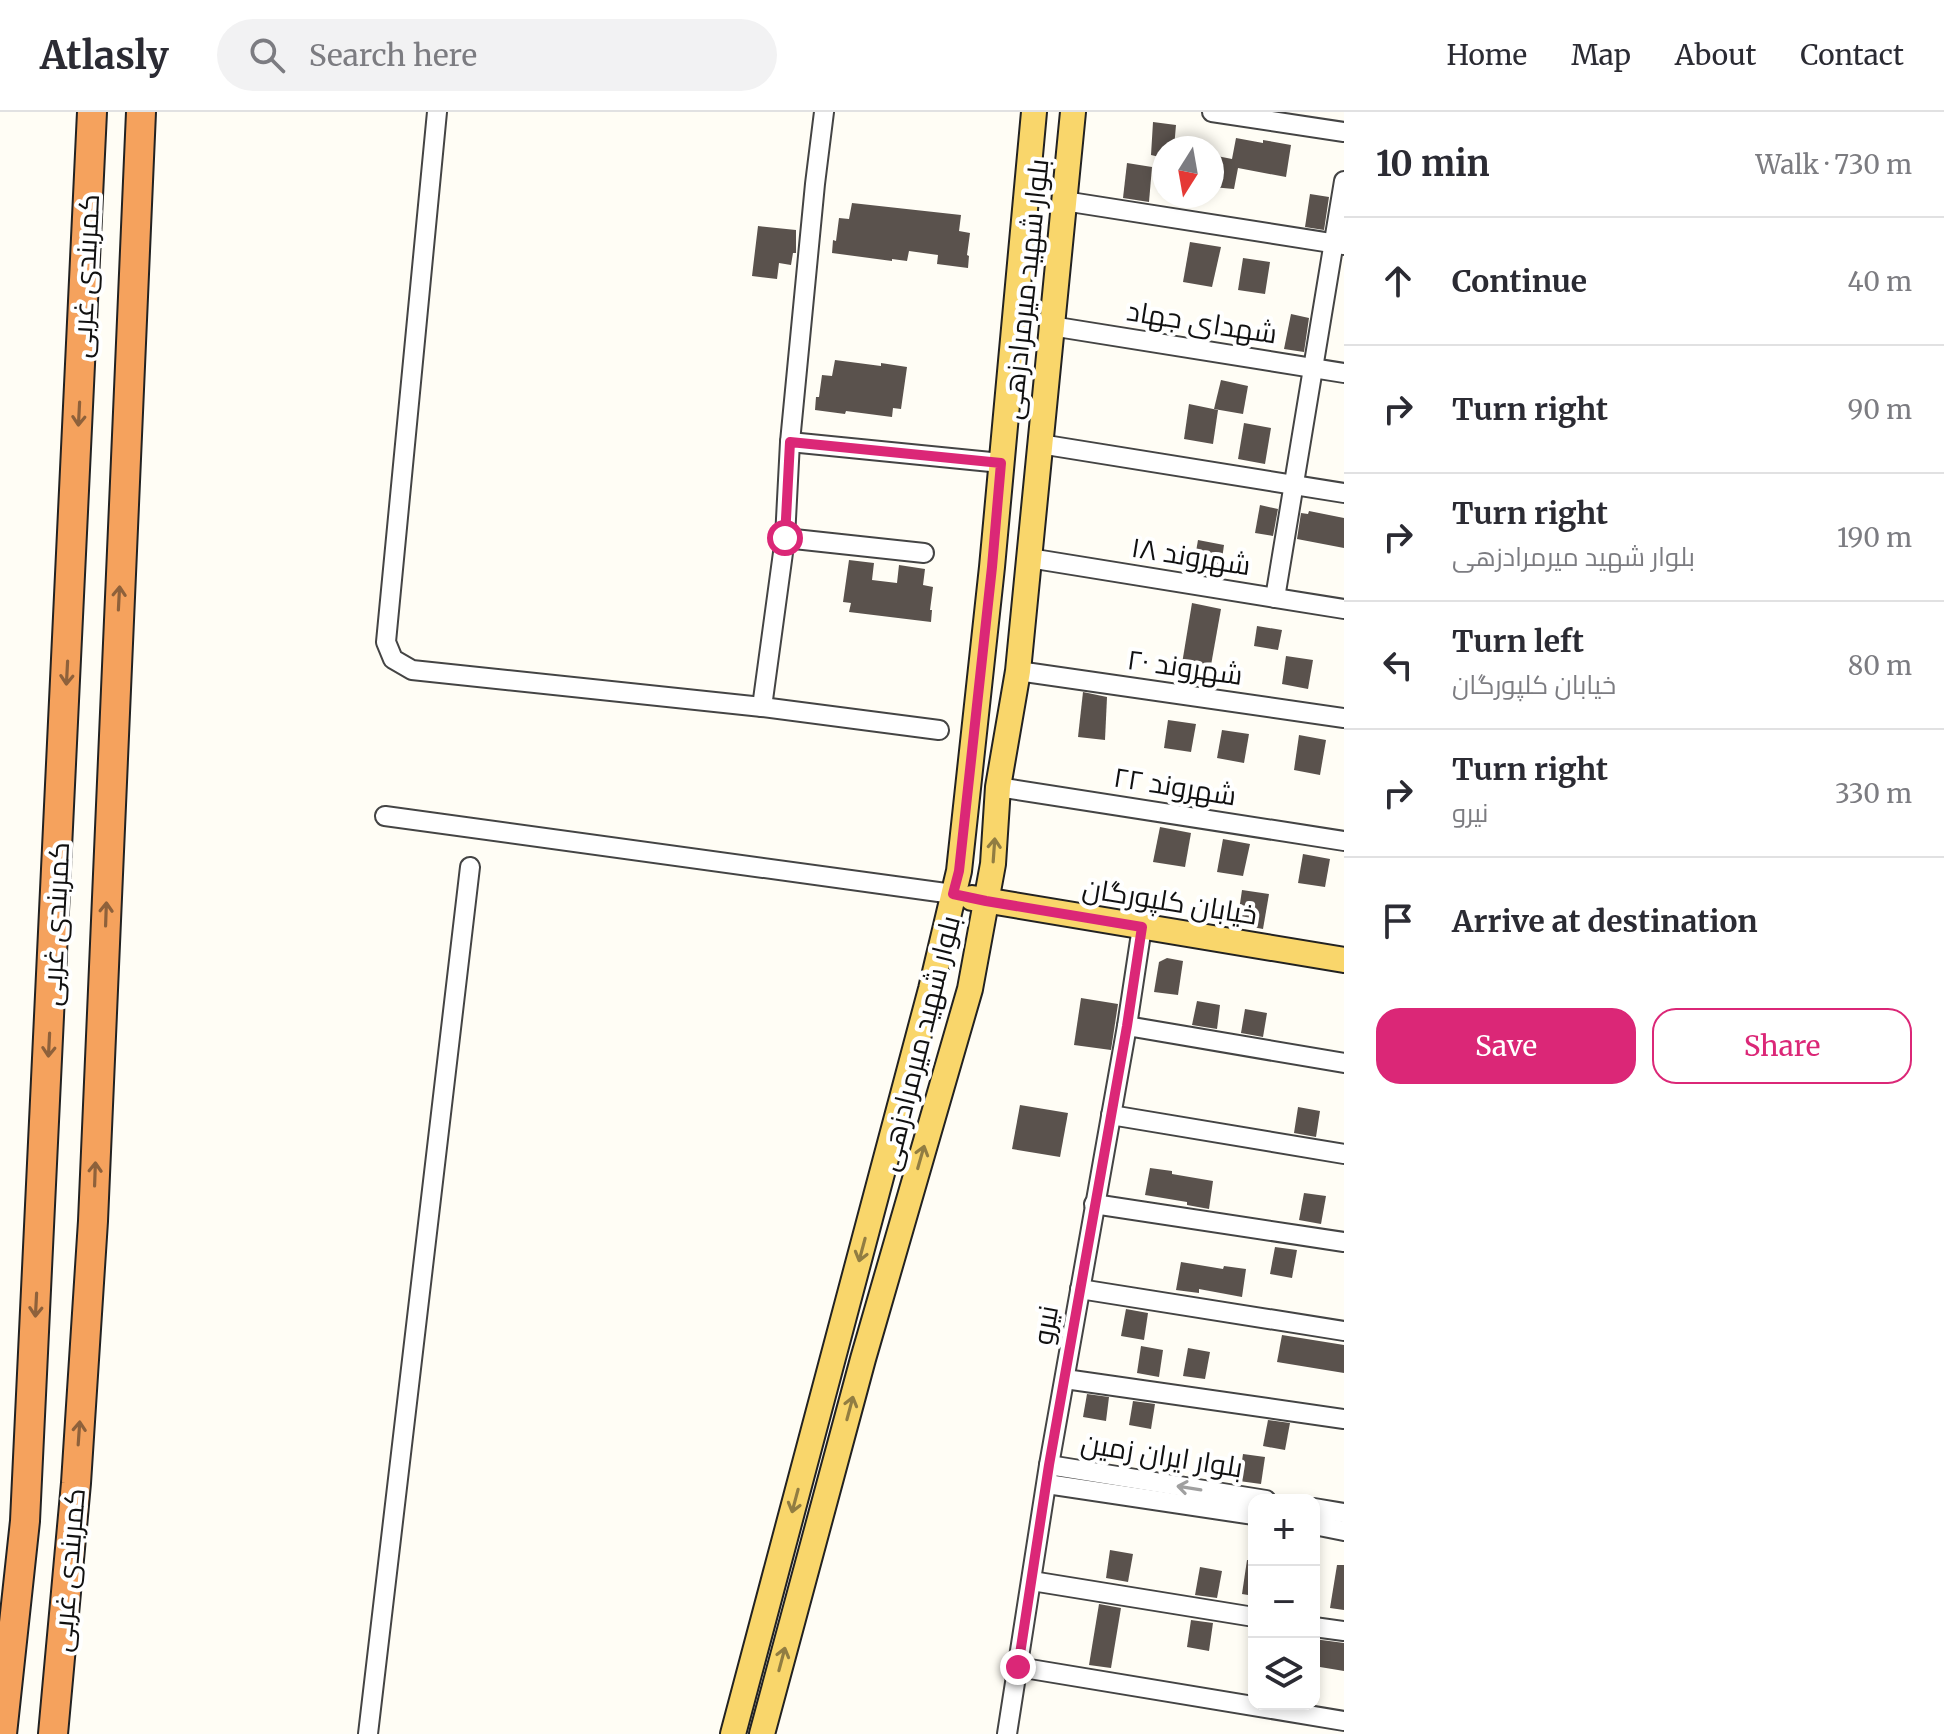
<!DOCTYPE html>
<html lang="en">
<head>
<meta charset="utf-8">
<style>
	body { margin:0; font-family:Merriweather,Cairo,serif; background:#f2f2f3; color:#2b2b33 }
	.controls { position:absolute; right:24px; bottom:24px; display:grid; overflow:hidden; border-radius:16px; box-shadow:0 4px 12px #0003 }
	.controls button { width:72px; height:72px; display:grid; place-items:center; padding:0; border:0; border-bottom:2px solid #e1e1e2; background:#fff; color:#2b2b33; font:40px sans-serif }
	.compass { position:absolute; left:1152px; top:24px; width:72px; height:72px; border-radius:50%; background:#fff; box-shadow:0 4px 12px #0003; rotate:191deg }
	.stop { position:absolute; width:24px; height:24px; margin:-18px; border:6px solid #db2777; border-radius:50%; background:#fff }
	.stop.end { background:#db2777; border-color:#fff; box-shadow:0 2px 8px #0008 }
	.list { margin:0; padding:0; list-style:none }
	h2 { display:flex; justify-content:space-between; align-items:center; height:104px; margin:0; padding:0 32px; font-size:34px }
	h2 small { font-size:26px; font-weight:400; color:#7c7c81 }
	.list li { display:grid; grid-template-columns:52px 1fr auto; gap:24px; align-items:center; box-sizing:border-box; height:128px; padding:0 32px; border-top:2px solid #e1e1e2 }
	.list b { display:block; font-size:30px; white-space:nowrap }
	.list p { margin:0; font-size:26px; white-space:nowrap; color:#7c7c81 }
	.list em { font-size:26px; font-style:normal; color:#7c7c81 }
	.actions { display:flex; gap:16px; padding:24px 32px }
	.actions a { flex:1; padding:18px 0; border:2px solid #db2777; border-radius:24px; text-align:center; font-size:28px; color:#db2777 }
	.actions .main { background:#db2777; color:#fff }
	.icon { flex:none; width:44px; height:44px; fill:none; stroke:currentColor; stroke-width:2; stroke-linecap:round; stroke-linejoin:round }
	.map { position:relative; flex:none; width:1344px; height:1622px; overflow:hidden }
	header { display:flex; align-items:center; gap:48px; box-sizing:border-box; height:112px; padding:0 40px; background:#fff; border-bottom:2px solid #e1e1e2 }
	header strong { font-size:38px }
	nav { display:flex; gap:44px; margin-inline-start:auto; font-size:28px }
	.search { width:560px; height:72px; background:#f2f2f3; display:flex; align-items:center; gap:20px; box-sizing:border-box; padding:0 28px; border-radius:44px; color:#7c7c81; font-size:30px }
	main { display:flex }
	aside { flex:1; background:#fff }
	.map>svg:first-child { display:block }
	.building { fill:#5a524d }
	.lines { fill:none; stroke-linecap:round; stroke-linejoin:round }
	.minor-casing { stroke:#444; stroke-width:22 }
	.major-casing { stroke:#222; stroke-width:28 }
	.highway-casing { stroke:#222; stroke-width:32 }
	.minor { stroke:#fff; stroke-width:18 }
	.major { stroke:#f9d66b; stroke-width:24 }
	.highway { stroke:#f5a25d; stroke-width:28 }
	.oneway { stroke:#8e613b }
	.oneway2 { stroke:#917d42 }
	.oneway3 { stroke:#a0a0a0 }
	.route { stroke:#db2777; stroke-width:10 }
	.labels { text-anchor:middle; stroke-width:8; stroke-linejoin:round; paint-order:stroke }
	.street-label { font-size:28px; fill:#111; stroke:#fff }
</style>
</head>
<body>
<header>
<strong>Atlasly</strong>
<div class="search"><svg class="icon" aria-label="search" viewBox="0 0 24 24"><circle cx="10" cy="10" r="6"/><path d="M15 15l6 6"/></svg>Search here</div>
<nav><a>Home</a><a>Map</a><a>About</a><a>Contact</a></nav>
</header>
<main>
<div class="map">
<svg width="1344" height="1622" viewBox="0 0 1344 1622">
	<rect width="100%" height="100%" fill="#fffdf5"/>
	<g class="building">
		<polygon points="1153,10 1176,13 1174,36 1164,36 1164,46 1151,43"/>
		<polygon points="1236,26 1263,31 1263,28 1291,33 1286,65 1238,56 1234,77 1212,75 1212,43 1232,47"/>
		<polygon points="1127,51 1152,55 1149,90 1123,86"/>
		<polygon points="1310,82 1329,85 1324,118 1305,115"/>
		<polygon points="852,91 961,103 959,119 970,121 967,143 969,144 968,156 937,152 938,143 909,139 907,149 892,147 892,149 832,141 833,128 836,129 839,106 849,107"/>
		<polygon points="758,114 796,118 796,141 793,141 791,153 779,151 777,167 752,164"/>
		<polygon points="1190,130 1221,135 1212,175 1183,170"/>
		<polygon points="1243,146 1270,150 1265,182 1238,178"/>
		<polygon points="1291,202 1309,206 1304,240 1284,237"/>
		<polygon points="835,248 881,254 881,251 907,255 901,297 893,296 892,305 846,299 845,302 815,298 816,285 819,285 822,263 832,264"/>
		<polygon points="1221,268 1248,274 1243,302 1214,297"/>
		<polygon points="1189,292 1218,298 1213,332 1184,327"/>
		<polygon points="1244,311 1271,316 1265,352 1238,347"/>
		<polygon points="1260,393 1278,397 1273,424 1255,421"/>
		<polygon points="1309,399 1344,406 1344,436 1297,427 1301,401 1308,402"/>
		<polygon points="1198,428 1224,433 1220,461 1193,457"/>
		<polygon points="849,448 874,451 872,468 897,471 899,453 925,457 923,473 933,475 930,498 932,498 931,510 849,500 851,491 843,490"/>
		<polygon points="1192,491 1221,497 1208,570 1204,574 1179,570"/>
		<polygon points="1257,514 1282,518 1278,538 1254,534"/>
		<polygon points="1286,544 1313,548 1308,577 1282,572"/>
		<polygon points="1083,580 1107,585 1105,628 1078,625"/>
		<polygon points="1168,608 1196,612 1191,640 1164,636"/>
		<polygon points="1222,618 1249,622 1244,651 1217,646"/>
		<polygon points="1299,623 1326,628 1320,663 1294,658"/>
		<polygon points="1160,715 1191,721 1185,755 1153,750"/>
		<polygon points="1223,727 1250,732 1243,764 1217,760"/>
		<polygon points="1303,742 1330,747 1325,775 1298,771"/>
		<polygon points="1242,778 1269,782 1263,817 1237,812"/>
		<polygon points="1167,846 1183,849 1178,883 1154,880 1159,850"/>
		<polygon points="1081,886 1118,892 1111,938 1074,933"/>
		<polygon points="1197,889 1220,893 1217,917 1192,913"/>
		<polygon points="1245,897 1267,901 1263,925 1241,921"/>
		<polygon points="1020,993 1068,1001 1060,1045 1012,1037"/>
		<polygon points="1298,995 1320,999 1316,1025 1294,1021"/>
		<polygon points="1150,1056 1172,1059 1172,1062 1213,1069 1209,1097 1187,1093 1187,1090 1145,1083"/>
		<polygon points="1304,1081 1326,1084 1321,1112 1299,1108"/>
		<polygon points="1275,1135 1297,1138 1292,1166 1270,1162"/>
		<polygon points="1181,1150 1223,1157 1224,1154 1246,1157 1242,1185 1199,1177 1199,1181 1176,1178"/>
		<polygon points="1126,1197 1148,1201 1144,1228 1121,1224"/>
		<polygon points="1282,1223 1344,1233 1344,1261 1277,1250"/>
		<polygon points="1141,1234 1163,1238 1159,1265 1137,1261"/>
		<polygon points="1188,1236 1210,1240 1205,1267 1183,1264"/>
		<polygon points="1087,1282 1109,1285 1106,1309 1083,1305"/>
		<polygon points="1133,1289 1155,1292 1151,1317 1129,1313"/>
		<polygon points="1268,1308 1290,1311 1285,1338 1263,1334"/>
		<polygon points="1243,1342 1265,1345 1261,1372 1239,1369"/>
		<polygon points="1110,1438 1133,1442 1128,1470 1106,1466"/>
		<polygon points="1247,1448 1254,1448 1254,1484 1242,1482"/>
		<polygon points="1337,1453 1344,1453 1344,1498 1330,1496"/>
		<polygon points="1200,1455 1222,1459 1217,1486 1195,1483"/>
		<polygon points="1099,1492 1121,1496 1111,1556 1089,1553"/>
		<polygon points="1191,1508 1213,1511 1209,1539 1187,1535"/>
		<polygon points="1314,1527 1344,1531 1344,1559 1314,1554"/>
	</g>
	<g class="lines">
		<g class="minor-casing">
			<g id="minor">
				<polyline points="437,0 386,530 393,547 412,558 762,595 939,618"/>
				<polyline points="1212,0 1344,20"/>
				<polyline points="1064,89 1344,133"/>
				<polyline points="1051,214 1344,261"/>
				<polyline points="790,330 1001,351"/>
				<polyline points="1040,332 1344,381"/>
				<polyline points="785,426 924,441"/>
				<polyline points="1029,446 1344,497"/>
				<polyline points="1275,486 1344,69"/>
				<polyline points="1018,559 1344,606"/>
				<polyline points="762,595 785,426 790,330 815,72 824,0"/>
				<polyline points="998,675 1344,729"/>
				<polyline points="385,704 953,782"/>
				<polyline points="1127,914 1344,951"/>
				<polyline points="1111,1003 1344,1042"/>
				<polyline points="1094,1092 1344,1130"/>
				<polyline points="1080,1177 1344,1219"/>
				<polyline points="1065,1267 1344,1307"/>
				<polyline points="1049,1353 1266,1388"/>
				<polyline points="1047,1372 1254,1403"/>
				<polyline points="1314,1396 1344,1401"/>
				<polyline points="1314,1413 1344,1419"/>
				<polyline points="1032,1469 1254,1505"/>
				<polyline points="1314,1515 1344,1519"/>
				<polyline points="1018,1555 1344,1609"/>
				<polyline points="368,1622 470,755"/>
				<polyline points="1007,1622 1049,1353 1127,914 1142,815"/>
			</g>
		</g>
		<g class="major-casing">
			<g id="major">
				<polyline points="972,786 1344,848"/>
				<polyline points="733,1622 931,877 959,759 992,455 1034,0"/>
				<polyline points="762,1622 863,1247 970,877 993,752 998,675 1018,559 1073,0"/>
			</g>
		</g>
		<g class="highway-casing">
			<g id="highway">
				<polyline points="2,1622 25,1409 92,0"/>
				<polyline points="53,1622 76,1371 93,1109 141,0"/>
			</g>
		</g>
		<use href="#minor" class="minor"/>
		<use href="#major" class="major"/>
		<use href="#highway" class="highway"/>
	</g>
	<defs><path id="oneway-shaft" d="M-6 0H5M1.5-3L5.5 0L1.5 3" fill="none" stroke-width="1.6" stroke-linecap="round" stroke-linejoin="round" transform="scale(2)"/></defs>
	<g class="oneway">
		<use href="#oneway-shaft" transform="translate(79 302) rotate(93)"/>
		<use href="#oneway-shaft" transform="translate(119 486) rotate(-87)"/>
		<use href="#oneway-shaft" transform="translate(67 561) rotate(93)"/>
		<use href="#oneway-shaft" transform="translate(106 802) rotate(-88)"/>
		<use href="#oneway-shaft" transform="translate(49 933) rotate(93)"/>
		<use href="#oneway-shaft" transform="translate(95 1062) rotate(-88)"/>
		<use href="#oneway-shaft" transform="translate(36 1193) rotate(93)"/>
		<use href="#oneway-shaft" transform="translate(79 1321) rotate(-86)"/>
	</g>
	<g class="oneway2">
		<use href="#oneway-shaft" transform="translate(994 738) rotate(-86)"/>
		<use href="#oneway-shaft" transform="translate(921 1045) rotate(-74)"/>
		<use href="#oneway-shaft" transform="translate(862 1138) rotate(105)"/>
		<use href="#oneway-shaft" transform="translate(850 1296) rotate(-75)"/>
		<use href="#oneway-shaft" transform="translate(795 1389) rotate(105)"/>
		<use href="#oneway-shaft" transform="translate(782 1547) rotate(-75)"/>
	</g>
	<use class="oneway3" href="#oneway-shaft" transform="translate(1189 1376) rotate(-171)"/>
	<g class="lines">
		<polyline class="route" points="785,426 790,330 1001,351 992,455 959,759 953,782 986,789 1142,815 1127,914 1049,1353 1018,1555"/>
	</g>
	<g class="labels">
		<g class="street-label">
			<text transform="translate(85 164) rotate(-87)" y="10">کمربندی غربی</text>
			<text transform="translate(1025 177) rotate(-84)" y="10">بلوار شهید میرمرادزهی</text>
			<text transform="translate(1202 210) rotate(9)" y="10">شهدای جهاد</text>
			<text transform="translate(1191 444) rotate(9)" y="10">شهروند ۱۸</text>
			<text transform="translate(1185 555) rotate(8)" y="10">شهروند ۲۰</text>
			<text transform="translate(1175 674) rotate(9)" y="10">شهروند ۲۲</text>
			<text transform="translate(1170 789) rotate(9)" y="10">خیابان کلپورگان</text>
			<text transform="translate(55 812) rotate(-87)" y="10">کمربندی غربی</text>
			<text transform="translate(919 931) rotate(-76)" y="10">بلوار شهید میرمرادزهی</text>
			<text transform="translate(1045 1213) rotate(-80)" y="10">نیرو</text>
			<text transform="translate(1162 1343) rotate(9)" y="10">بلوار ایران زمین</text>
			<text transform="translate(68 1458) rotate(-85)" y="10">کمربندی غربی</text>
		</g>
	</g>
</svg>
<div class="controls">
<button>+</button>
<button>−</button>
<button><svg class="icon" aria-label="layers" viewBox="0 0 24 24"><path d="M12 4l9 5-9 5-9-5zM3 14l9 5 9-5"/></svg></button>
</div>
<svg class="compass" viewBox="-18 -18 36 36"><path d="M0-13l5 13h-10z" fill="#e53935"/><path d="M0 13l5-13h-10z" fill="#7c7c81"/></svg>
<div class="stop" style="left:785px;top:426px"></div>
<div class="stop end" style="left:1018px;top:1555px"></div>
</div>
<aside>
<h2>10 min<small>Walk · 730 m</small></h2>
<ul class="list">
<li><svg class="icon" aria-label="ahead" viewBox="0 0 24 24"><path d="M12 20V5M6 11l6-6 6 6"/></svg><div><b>Continue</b></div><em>40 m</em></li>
<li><svg class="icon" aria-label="right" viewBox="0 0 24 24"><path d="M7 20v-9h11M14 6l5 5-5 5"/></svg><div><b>Turn right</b></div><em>90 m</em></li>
<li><svg class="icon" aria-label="right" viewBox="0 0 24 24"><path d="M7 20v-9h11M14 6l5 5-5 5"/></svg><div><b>Turn right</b><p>بلوار شهید میرمرادزهی</p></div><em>190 m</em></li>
<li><svg class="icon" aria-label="left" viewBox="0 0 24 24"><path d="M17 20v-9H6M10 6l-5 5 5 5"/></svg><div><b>Turn left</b><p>خیابان کلپورگان</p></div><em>80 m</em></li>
<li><svg class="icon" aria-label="right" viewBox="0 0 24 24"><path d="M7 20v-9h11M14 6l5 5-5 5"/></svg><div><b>Turn right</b><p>نیرو</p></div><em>330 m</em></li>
<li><svg class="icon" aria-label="arrive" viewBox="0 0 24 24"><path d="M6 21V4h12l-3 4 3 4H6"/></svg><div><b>Arrive at destination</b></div></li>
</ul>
<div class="actions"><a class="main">Save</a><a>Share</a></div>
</aside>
</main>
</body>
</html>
